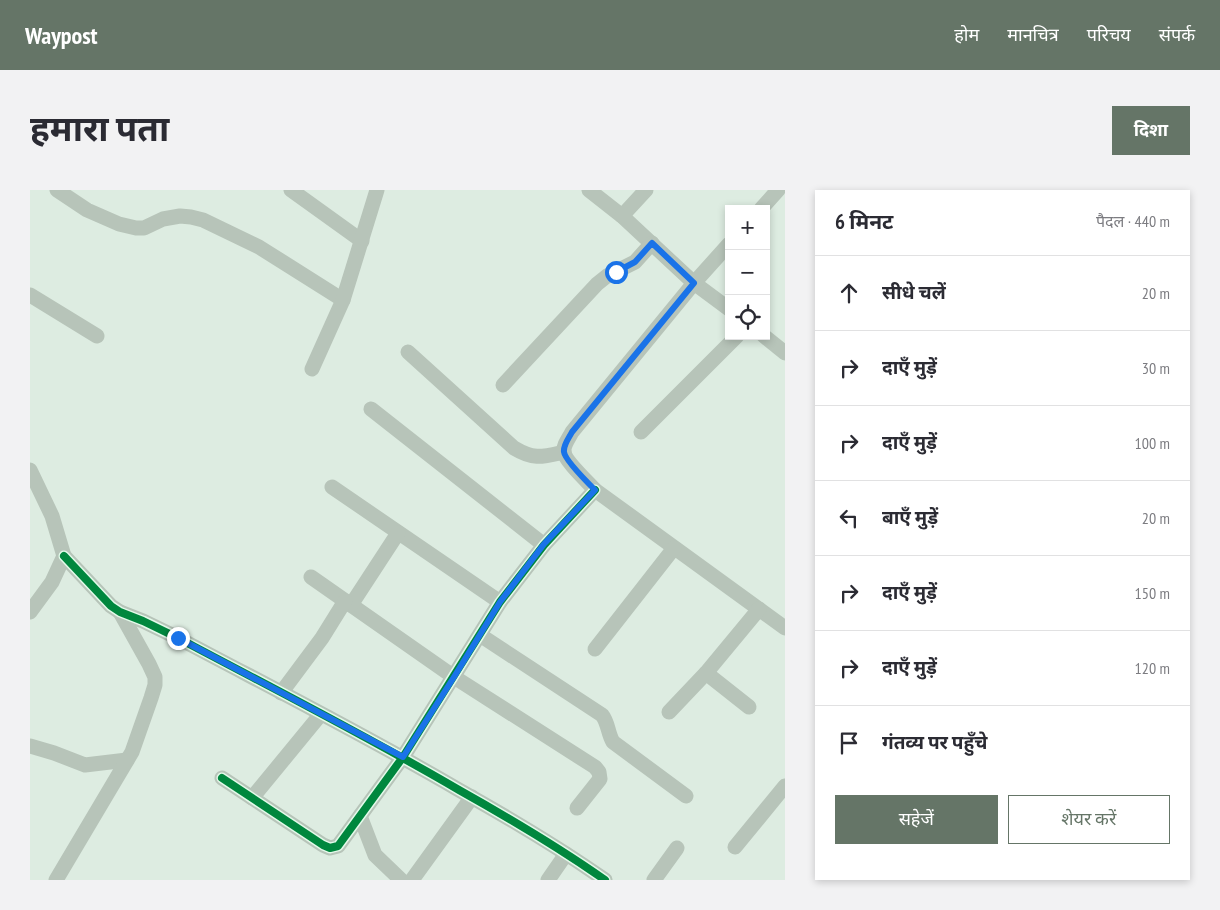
<!DOCTYPE html>
<html lang="hi">
<head>
<meta charset="utf-8">
<style>
	body { margin:0; font-family:"PT Sans Narrow","Noto Sans Devanagari",sans-serif; background:#f2f2f3; color:#2b2b33 }
	.controls { position:absolute; right:15px; top:15px; display:grid; overflow:hidden; border-radius:0px; box-shadow:0 2px 8px #0003 }
	.controls button { width:45px; height:45px; display:grid; place-items:center; padding:0; border:0; border-bottom:1px solid #e1e1e2; background:#fff; color:#2b2b33; font:25px sans-serif }
	.stop { position:absolute; width:15px; height:15px; margin:-11px; border:4px solid #1a73e8; border-radius:50%; background:#fff }
	.stop.end { background:#1a73e8; border-color:#fff; box-shadow:0 1px 5px #0008 }
	.list { margin:0; padding:0; list-style:none }
	h2 { display:flex; justify-content:space-between; align-items:center; height:65px; margin:0; padding:0 20px; font-size:21px }
	h2 small { font-size:16px; font-weight:400; color:#7c7c81 }
	.list li { display:grid; grid-template-columns:32px 1fr auto; gap:15px; align-items:center; box-sizing:border-box; height:75px; padding:0 20px; border-top:1px solid #e1e1e2 }
	.list b { display:block; font-size:19px; white-space:nowrap }
	.list em { font-size:16px; font-style:normal; color:#7c7c81 }
	.actions { display:flex; gap:10px; padding:15px 20px }
	.actions a { flex:1; padding:11px 0; border:1px solid #657567; border-radius:0px; text-align:center; font-size:18px; color:#657567 }
	.actions .main { background:#657567; color:#fff }
	.icon { flex:none; width:28px; height:28px; fill:none; stroke:currentColor; stroke-width:2; stroke-linecap:round; stroke-linejoin:round }
	.map { position:relative; flex:none; width:755px; height:690px; overflow:hidden; border-radius:0px }
	header { display:flex; align-items:center; gap:30px; box-sizing:border-box; height:70px; padding:0 25px; background:#657567; color:#fff }
	header strong { font-size:24px }
	nav { display:flex; gap:28px; margin-inline-start:auto; font-size:18px }
	.intro { display:flex; align-items:center; justify-content:space-between; box-sizing:border-box; height:120px; padding:0 30px }
	h1 { margin:0; font-size:35px }
	.button { padding:12px 22px; border-radius:0px; background:#657567; color:#fff; font-size:18px; font-weight:700 }
	main { display:flex; gap:30px; padding:0 30px }
	aside { flex:1; background:#fff; border-radius:0px; box-shadow:0 2px 8px #0003 }
	.map>svg:first-child { display:block }
	.lines { fill:none; stroke-linecap:round; stroke-linejoin:round }
	.minor { stroke:#b7c4b9; stroke-width:15 }
	.cycleway-casing { stroke:#e3faea; stroke-width:11 }
	.cycleway { stroke:#00873e; stroke-width:8 }
	.route { stroke:#1a73e8; stroke-width:6 }
</style>
</head>
<body>
<header>
<strong>Waypost</strong>
<nav><a>होम</a><a>मानचित्र</a><a>परिचय</a><a>संपर्क</a></nav>
</header>
<div class="intro"><h1>हमारा पता</h1><a class="button">दिशा</a></div>
<main>
<div class="map">
<svg width="755" height="690" viewBox="0 0 755 690">
	<rect width="100%" height="100%" fill="#ddece1"/>
	<g class="lines">
		<g class="minor">
			<polyline points="27,0 57,20 89,34 106,38 114,38 133,29 150,26 161,27 173,30 229,57 313,110"/>
			<polyline points="261,0 332,51"/>
			<polyline points="559,0 592,26 664,93 699,119"/>
			<polyline points="731,19 748,0"/>
			<polyline points="592,26 616,0"/>
			<path d="M 699,54 L 664,93 L 542,242 C 539,248 533,255 534,262 C 535,271 558,292 565,300 L 755,438"/>
			<polyline points="0,105 67,146"/>
			<polyline points="734,146 755,163"/>
			<path d="M 378,162 L 484,258 C 504,270 512,267 534,262"/>
			<polyline points="282,179 313,110 347,0"/>
			<polyline points="473,195 567,94 577,86 605,72 622,53"/>
			<polyline points="341,219 514,355"/>
			<polyline points="611,242 707,146"/>
			<polyline points="0,280 22,326 34,366 22,392 0,422"/>
			<polyline points="302,297 470,412"/>
			<path d="M 34,366 L 81,416 L 90,422 L 113,431 L 148,448 C 242,498 337,546 429,600 C 479,628 528,657 575,690"/>
			<polyline points="281,387 424,487 565,577 569,582 570,589 547,618"/>
			<polyline points="321,415 368,343"/>
			<path d="M 450,445 L 572,525 C 578,532 578,544 583,552 L 656,606"/>
			<polyline points="565,459 644,358"/>
			<polyline points="676,483 719,517"/>
			<polyline points="251,503 292,448 315,411"/>
			<polyline points="639,522 676,483 729,419"/>
			<polyline points="0,556 24,563 55,575 97,570"/>
			<polyline points="192,588 293,655 300,658 308,656 373,567 470,412 514,355 565,300"/>
			<polyline points="222,608 291,524"/>
			<polyline points="330,626 345,665 371,690"/>
			<polyline points="705,657 755,596"/>
			<polyline points="26,690 102,562 121,508 125,495 125,487 119,474 90,422"/>
			<polyline points="382,690 442,607"/>
			<polyline points="518,690 536,664"/>
			<polyline points="624,690 647,658"/>
		</g>
		<g class="cycleway-casing">
			<g id="cycleway">
				<path d="M 34,366 L 81,416 L 90,422 L 113,431 L 148,448 C 242,498 337,546 429,600 C 479,628 528,657 575,690"/>
				<polyline points="192,588 293,655 300,658 308,656 373,567 470,412 514,355 565,300"/>
			</g>
		</g>
		<use href="#cycleway" class="cycleway"/>
	</g>
	<g class="lines">
		<path class="route" d="M 148,448 L 373,567 L 424,487 L 470,412 L 514,354 L 565,300 C 558,293 535,270 534,262 C 533,255 539,248 542,242 L 664,93 L 622,53 L 605,72 L 586,82"/>
	</g>
</svg>
<div class="controls">
<button>+</button>
<button>−</button>
<button><svg class="icon" aria-label="locate" viewBox="0 0 24 24"><circle cx="12" cy="12" r="6"/><path d="M12 2v4M12 18v4M2 12h4M18 12h4"/></svg></button>
</div>
<div class="stop" style="left:586px;top:82px"></div>
<div class="stop end" style="left:148px;top:448px"></div>
</div>
<aside>
<h2>6 मिनट<small>पैदल · 440 m</small></h2>
<ul class="list">
<li><svg class="icon" aria-label="ahead" viewBox="0 0 24 24"><path d="M12 20V5M6 11l6-6 6 6"/></svg><div><b>सीधे चलें</b></div><em>20 m</em></li>
<li><svg class="icon" aria-label="right" viewBox="0 0 24 24"><path d="M7 20v-9h11M14 6l5 5-5 5"/></svg><div><b>दाएँ मुड़ें</b></div><em>30 m</em></li>
<li><svg class="icon" aria-label="right" viewBox="0 0 24 24"><path d="M7 20v-9h11M14 6l5 5-5 5"/></svg><div><b>दाएँ मुड़ें</b></div><em>100 m</em></li>
<li><svg class="icon" aria-label="left" viewBox="0 0 24 24"><path d="M17 20v-9H6M10 6l-5 5 5 5"/></svg><div><b>बाएँ मुड़ें</b></div><em>20 m</em></li>
<li><svg class="icon" aria-label="right" viewBox="0 0 24 24"><path d="M7 20v-9h11M14 6l5 5-5 5"/></svg><div><b>दाएँ मुड़ें</b></div><em>150 m</em></li>
<li><svg class="icon" aria-label="right" viewBox="0 0 24 24"><path d="M7 20v-9h11M14 6l5 5-5 5"/></svg><div><b>दाएँ मुड़ें</b></div><em>120 m</em></li>
<li><svg class="icon" aria-label="arrive" viewBox="0 0 24 24"><path d="M6 21V4h12l-3 4 3 4H6"/></svg><div><b>गंतव्य पर पहुँचे</b></div></li>
</ul>
<div class="actions"><a class="main">सहेजें</a><a>शेयर करें</a></div>
</aside>
</main>
</body>
</html>
